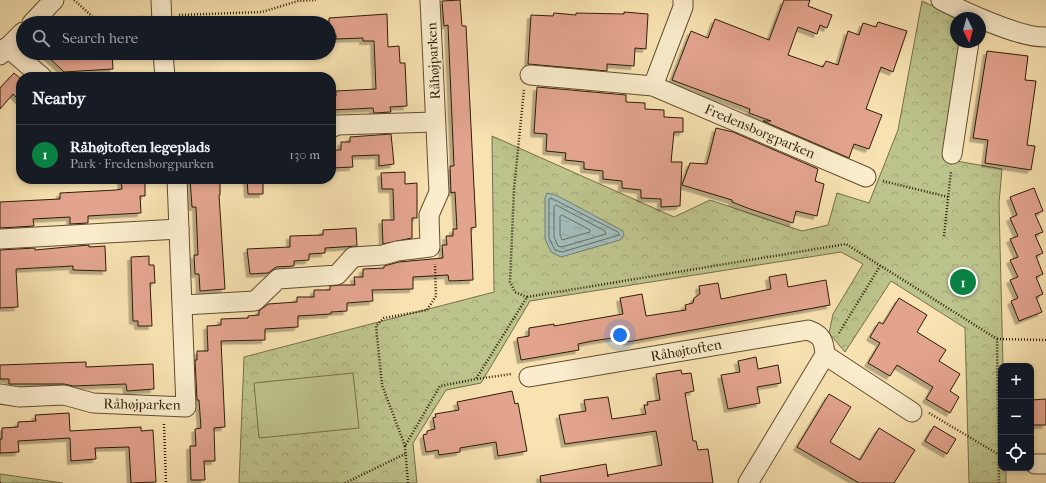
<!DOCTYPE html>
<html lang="en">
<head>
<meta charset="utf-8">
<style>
	body { margin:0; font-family:"IM FELL French Canon",serif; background:#20242c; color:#f1f3f6 }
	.controls { position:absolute; right:12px; bottom:12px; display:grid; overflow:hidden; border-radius:8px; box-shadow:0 2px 6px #0003 }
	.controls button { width:36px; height:36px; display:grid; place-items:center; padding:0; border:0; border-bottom:1px solid #363941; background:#171b24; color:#f1f3f6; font:20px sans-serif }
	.compass { position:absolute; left:950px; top:12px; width:36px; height:36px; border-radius:50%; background:#171b24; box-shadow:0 2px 6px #0003; rotate:174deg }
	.you { position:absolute; left:620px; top:335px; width:14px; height:14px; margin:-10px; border:3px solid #fff; border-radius:50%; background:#1a73e8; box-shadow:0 0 0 6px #1a73e833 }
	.badge { display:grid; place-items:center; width:26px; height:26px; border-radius:50%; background:#0b8043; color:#fff; font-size:13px; font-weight:700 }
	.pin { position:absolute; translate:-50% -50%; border:2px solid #fff; box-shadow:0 1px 4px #0006 }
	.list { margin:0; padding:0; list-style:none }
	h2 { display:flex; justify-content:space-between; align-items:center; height:52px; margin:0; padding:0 16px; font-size:17px }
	h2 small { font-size:13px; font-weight:400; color:#9ea1a6 }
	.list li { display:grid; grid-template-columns:26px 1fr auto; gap:12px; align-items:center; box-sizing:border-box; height:60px; padding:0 16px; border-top:1px solid #363941 }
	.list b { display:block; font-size:15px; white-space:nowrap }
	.list p { margin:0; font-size:13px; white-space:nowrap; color:#9ea1a6 }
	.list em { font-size:13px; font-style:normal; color:#9ea1a6 }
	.icon { flex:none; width:22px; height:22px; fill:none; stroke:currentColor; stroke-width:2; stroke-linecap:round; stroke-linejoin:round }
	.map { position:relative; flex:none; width:1046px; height:483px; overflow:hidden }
	.search { position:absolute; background:#171b24; box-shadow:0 2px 6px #0003; left:16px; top:16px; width:320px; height:44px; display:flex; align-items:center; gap:10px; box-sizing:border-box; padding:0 14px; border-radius:22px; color:#9ea1a6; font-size:15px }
	.panel { position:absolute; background:#171b24; box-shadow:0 2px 6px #0003; left:16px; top:72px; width:320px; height:112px; border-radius:16px }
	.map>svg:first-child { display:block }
	.park { fill:url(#park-crowns); stroke:#767048 }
	.pitch { fill:#bdc38c; stroke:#767048 }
	.water { fill:url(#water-ripples); stroke:#747c70 }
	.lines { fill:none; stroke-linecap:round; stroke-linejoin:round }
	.shore { stroke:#686c5e; stroke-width:1 }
	.building { fill:#e3a48e; stroke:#2e1d05; filter:url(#shadow) }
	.minor-casing { stroke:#604e30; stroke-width:21 }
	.path { stroke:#2e1d05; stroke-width:2.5; stroke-dasharray:1 2; stroke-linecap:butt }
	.minor { stroke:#faeccc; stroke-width:19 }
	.labels { text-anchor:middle; stroke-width:3; stroke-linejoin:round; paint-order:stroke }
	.street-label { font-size:14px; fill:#2e1d05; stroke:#faeccc }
</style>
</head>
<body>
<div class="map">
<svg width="1046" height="483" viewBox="0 0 1046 483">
	<defs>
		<pattern id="park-crowns" width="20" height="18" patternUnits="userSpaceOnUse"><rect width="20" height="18" fill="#bdc38c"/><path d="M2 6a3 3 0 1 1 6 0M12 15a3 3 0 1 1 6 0" fill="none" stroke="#a3a777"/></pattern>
		<pattern id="water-ripples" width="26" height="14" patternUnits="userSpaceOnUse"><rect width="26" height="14" fill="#a2bbb7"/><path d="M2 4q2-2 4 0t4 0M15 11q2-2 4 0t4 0" fill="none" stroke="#8ca09c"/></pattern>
		<filter id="shadow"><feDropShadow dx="-3.5" dy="3.5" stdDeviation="0" flood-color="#0004"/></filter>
	</defs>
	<rect width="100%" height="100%" fill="#f8e2b1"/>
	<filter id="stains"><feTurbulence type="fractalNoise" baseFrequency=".005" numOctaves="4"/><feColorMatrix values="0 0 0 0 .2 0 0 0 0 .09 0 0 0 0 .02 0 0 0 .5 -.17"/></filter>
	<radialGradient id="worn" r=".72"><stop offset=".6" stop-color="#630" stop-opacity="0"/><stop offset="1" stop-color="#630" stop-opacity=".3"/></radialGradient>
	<g class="park">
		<polygon points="922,1 959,18 956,18 956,42 961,42 945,159 1002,169 999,203 1003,366 1001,366 1001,468 1006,468 1006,483 969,483 965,328 891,281 845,352 829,333 833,314 863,264 841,252 530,301 481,383 446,390 413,443 417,483 239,483 244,357 494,292 492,136 674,217 710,200 802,231 828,225 837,193 869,203 898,130"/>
		<polygon points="0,474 63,483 0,483"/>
	</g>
	<polygon class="pitch" points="353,373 359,428 259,438 254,383"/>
	<polygon class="water" points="547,193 556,195 623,231 624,235 620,240 561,257 551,252 545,239 545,198"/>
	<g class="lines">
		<g class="shore">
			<polygon points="551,198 618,232 619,235 562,252 555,250 549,238 549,200"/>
			<polygon points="556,205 605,231 606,234 562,247 558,246 554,237 554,207"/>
			<polygon points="562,215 590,230 590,232 562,240 560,235 560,217"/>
		</g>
	</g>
	<g class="building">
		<polygon points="460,0 462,26 466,26 476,227 471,228 473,280 449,281 448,275 413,277 413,289 372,290 373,301 347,303 347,311 331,312 331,314 298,316 298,327 265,329 265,340 221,341 225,427 214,428 215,461 204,461 205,480 191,480 190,446 196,446 195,429 201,428 199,400 197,400 195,360 197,360 197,351 208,351 207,326 221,325 221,319 248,318 248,316 259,315 259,311 268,304 297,302 297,297 314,297 314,290 330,290 330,286 341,285 355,285 354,277 363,277 363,269 384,268 384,266 399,262 443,258 442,245 447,245 446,236 453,236 453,229 457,229 455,192 451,193 450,166 454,166 448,25 444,26 442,1"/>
		<polygon points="784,0 810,0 808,6 832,15 827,28 820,25 817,34 798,27 788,55 823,67 826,61 838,65 848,31 859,35 863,23 876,27 878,22 907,31 893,72 881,67 866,109 882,115 869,149 854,144 849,158 763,121 771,121 749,113 750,109 672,80 691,31 708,38 715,19 769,40"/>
		<polygon points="624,12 648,14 646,49 635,48 634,66 607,64 607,71 528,64 531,15 553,16 554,13 576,15 576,13 624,14"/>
		<polygon points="387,14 388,47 399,46 400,63 405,63 407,106 390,107 391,112 374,113 373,108 331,110 331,97 336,96 336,91 376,89 374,41 363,41 363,38 336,39 336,35 329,36 329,18"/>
		<polygon points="987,51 1028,56 1025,80 1036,81 1027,145 1035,146 1031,170 985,163 988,140 973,138"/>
		<polygon points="44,53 112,53 113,69 64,72"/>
		<polygon points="14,73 21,79 21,102 13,94 0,109 0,88"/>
		<polygon points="537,87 626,95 626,102 645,103 645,109 664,110 664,117 683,118 683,132 674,132 671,162 682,162 680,206 661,207 661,199 641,198 641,190 622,188 622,181 603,179 603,171 584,169 584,162 565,160 566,153 546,151 547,134 534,133"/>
		<polygon points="716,128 733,132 818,169 815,181 824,184 817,216 796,211 793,223 750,209 732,202 732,200 682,185 690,163 707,164"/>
		<polygon points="391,134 394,164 379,166 379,155 352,156 353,167 331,168 331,154 334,154 334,150 341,150 341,142 350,142 350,137"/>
		<polygon points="405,172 405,184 417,183 417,218 412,218 412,238 383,244 382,220 394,220 393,189 382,189 381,173"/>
		<polygon points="121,179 145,179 145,196 140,196 141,213 88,216 88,223 70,224 70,217 33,219 34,226 0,228 0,202 60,199 60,193 116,190 122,189"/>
		<polygon points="190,179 220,179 220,195 219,195 225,289 200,291 199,274 195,274 194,255 198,255 196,207 192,207"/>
		<polygon points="247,179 263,179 263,194 248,194"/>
		<polygon points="1034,188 1043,211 1035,214 1043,232 1035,235 1043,253 1036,256 1043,274 1036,277 1043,294 1036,297 1042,312 1019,321 1011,301 1018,298 1010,280 1018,277 1010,260 1018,257 1010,239 1018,236 1010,218 1017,215 1010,197"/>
		<polygon points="356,228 357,246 325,248 325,253 309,254 309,260 294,261 294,266 276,267 268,273 250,274 247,249 290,247 290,236 323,235 323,230"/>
		<polygon points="89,245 89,247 105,246 106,271 73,270 73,266 16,269 18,307 0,308 0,250 35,248 35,250"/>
		<polygon points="149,256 149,265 154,265 155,283 150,283 152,326 138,326 138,321 133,321 131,257"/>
		<polygon points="786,274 788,287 826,280 830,305 627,342 626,336 592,341 578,344 579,350 521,360 517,338 529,336 529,328 554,324 554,326 623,314 620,298 642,294 646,316 686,310 685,305 693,303 694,298 700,294 699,286 718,283 721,299 771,289 769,277"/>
		<polygon points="899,298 927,315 917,332 946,350 939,361 960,374 950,391 959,397 950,413 926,399 933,387 897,365 890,376 868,363 880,343 870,337 879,322 883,324"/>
		<polygon points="756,357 758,369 778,365 781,383 757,387 760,403 728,409 721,375 740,372 738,361"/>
		<polygon points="86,362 86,367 153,364 154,389 127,391 126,384 73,386 64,384 9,384 9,379 0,379 0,365"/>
		<polygon points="681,370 682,374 691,373 694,391 685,393 693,441 696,441 698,450 708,449 713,483 541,483 540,476 606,464 608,477 608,475 662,465 656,431 565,444 559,415 586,411 584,400 608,397 612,419 646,414 644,405 648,405 647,402 660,400 656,374"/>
		<polygon points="512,391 515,404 518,403 527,451 498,456 496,442 460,448 460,452 439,455 438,450 426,452 423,435 427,434 427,431 435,429 433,418 436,417 435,414 459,410 457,402"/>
		<polygon points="829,394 851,407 830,442 860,460 879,428 915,450 894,483 859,483 797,447"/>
		<polygon points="1046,399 1046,425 1031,425 1031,400"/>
		<polygon points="69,413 70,431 141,427 141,431 153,430 156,482 131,483 129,447 95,448 96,459 71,461 70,438 18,441 19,452 0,453 0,439 2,439 2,428 18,427 18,422 36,421 35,415"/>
		<polygon points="934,426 956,439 947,454 925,441"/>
	</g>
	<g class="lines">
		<g class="minor-casing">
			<g id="minor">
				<polyline points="161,0 162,23"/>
				<path d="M 941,0 C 965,12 1020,38 1046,37"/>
				<polyline points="32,23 54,0"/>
				<polyline points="7,47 42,77"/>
				<polyline points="163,53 165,77"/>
				<polyline points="0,55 23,32"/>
				<polyline points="530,75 653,86 866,177"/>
				<polyline points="653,86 683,7 683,0"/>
				<polyline points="331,128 337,125 435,122"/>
				<polyline points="952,154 969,42"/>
				<polyline points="0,239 179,229"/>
				<polyline points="183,305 255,301 278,279 337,275 353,257 383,255 397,251 430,247 429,215 439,192 430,0"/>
				<polyline points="825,355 912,412"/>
				<path d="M 529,377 L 808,330 C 822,335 824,341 825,355 L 748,483"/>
				<polyline points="0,394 19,397 64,395 93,403 186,407 177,179"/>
				<polyline points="1035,464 1046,464"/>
			</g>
		</g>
		<g class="path">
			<polyline points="74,0 94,18 144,17"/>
			<polyline points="179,15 262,12 298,1 316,0"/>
			<polyline points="524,90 514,189 510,282 515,292 527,297"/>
			<polyline points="883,181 948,197"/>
			<polyline points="944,236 951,171"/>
			<polyline points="839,333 880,266"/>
			<polyline points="997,339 1046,340"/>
			<polyline points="477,379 511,374"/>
			<polyline points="929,413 1001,456"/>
			<polyline points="164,424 166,483"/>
			<polyline points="405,446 382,385 376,326 384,318 427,310 436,296 435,264"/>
			<polyline points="0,483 1,483"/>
			<polyline points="345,483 405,454"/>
			<polyline points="408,483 405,446 440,386 476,379 527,297 846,244 997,339 999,483"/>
		</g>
		<use href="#minor" class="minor"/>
	</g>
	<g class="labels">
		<g class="street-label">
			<text transform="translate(433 61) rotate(-93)" y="5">Råhøjparken</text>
			<text transform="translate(760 131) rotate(23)" y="5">Fredensborgparken</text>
			<text transform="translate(686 350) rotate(-10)" y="5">Råhøjtoften</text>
			<text transform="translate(142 404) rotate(1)" y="5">Råhøjparken</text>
		</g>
	</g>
	<rect width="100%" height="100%" filter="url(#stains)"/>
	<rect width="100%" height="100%" fill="url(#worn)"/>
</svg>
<div class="controls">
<button>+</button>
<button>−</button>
<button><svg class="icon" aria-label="locate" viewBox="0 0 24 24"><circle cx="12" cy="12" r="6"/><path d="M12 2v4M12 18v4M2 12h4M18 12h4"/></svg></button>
</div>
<svg class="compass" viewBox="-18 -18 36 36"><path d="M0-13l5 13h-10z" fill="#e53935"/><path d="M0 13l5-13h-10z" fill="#9ea1a6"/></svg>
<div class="you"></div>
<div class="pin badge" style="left:963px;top:282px">1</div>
<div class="search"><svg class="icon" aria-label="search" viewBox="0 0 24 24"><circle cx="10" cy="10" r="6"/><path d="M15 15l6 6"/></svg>Search here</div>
<section class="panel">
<h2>Nearby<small></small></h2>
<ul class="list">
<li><span class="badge">1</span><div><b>Råhøjtoften legeplads</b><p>Park · Fredensborgparken</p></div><em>130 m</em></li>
</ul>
</section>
</div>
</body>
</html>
